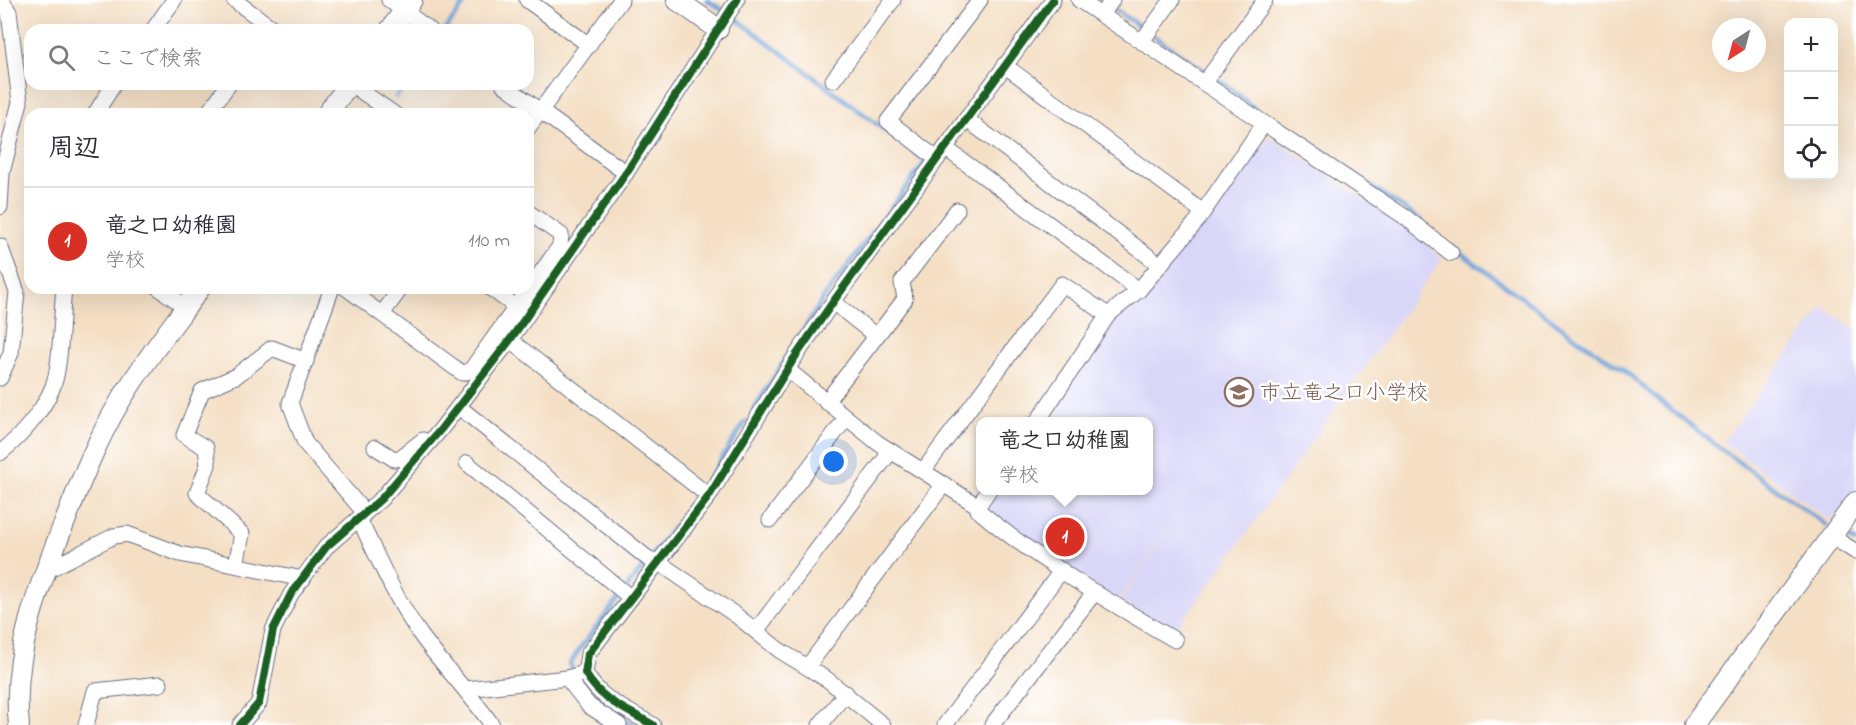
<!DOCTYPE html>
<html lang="ja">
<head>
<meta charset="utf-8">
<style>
	body { margin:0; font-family:"Indie Flower","Klee One",sans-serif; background:#f7f7f7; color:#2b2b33 }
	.controls { position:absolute; right:18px; top:18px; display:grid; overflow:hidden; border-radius:12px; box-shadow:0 6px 24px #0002 }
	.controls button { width:54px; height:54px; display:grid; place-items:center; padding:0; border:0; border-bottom:2px solid #e1e1e2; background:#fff; color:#2b2b33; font:30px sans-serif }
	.compass { position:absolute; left:1712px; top:18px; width:54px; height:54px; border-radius:50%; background:#fff; box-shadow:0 6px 24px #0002; rotate:216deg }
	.you { position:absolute; left:834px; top:462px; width:21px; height:21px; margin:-15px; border:4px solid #fff; border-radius:50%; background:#1a73e8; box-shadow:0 0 0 9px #1a73e833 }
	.badge { display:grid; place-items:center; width:39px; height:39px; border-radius:50%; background:#d93025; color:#fff; font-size:20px; font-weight:700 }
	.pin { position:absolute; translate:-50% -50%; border:3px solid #fff; box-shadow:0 2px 6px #0006 }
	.popup { position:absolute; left:976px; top:417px; width:177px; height:78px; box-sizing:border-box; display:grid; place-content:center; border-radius:12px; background:#fff; filter:drop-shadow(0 2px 4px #0005); font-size:20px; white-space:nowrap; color:#7c7c81 }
	.popup b { font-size:22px; color:#2b2b33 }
	.popup::after { content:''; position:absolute; left:50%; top:100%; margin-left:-12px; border:12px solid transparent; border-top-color:#fff }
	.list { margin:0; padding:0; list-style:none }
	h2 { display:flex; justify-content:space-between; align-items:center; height:78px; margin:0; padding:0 24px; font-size:26px }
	h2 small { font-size:20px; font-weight:400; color:#7c7c81 }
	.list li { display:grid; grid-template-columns:39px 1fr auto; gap:18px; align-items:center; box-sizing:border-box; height:108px; padding:0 24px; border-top:2px solid #e1e1e2 }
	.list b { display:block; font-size:22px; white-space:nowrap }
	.list p { margin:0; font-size:20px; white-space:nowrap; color:#7c7c81 }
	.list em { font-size:20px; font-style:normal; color:#7c7c81 }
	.icon { flex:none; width:33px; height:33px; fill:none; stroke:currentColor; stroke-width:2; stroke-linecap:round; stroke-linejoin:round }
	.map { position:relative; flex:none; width:1856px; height:725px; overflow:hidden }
	.search { position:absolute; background:#fff; box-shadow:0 6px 24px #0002; left:24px; top:24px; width:510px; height:66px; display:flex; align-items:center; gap:15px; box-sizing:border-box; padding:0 21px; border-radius:18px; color:#7c7c81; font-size:22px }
	.panel { position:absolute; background:#fff; box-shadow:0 6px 24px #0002; left:24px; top:108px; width:510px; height:186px; border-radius:18px }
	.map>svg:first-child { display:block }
	.built { fill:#d9d7f8 }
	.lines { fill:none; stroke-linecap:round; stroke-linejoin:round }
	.stream { stroke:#6fa2db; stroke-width:4.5 }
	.minor-casing { stroke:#676d82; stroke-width:17 }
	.tertiary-casing { stroke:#676d82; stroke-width:22 }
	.minor { stroke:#fff; stroke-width:15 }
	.tertiary { stroke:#fff; stroke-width:20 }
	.cycleway-casing { stroke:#fff; stroke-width:11 }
	.cycleway { stroke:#1b5e20; stroke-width:8 }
	.labels { text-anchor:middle; stroke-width:5; stroke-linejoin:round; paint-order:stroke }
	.education-label { font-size:21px; fill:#785e54; stroke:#fff; text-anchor:start }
</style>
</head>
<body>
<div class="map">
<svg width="1856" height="725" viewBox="0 0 1856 725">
	<rect width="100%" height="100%" fill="#fff"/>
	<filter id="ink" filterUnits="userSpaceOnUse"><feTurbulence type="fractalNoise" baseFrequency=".0167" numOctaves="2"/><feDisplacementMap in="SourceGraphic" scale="12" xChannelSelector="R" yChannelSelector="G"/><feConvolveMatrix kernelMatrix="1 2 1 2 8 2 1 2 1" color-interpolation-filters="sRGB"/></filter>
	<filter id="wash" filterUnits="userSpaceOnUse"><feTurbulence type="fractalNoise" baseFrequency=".008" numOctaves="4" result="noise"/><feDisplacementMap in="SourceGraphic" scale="24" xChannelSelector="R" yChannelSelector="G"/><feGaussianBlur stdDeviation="1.35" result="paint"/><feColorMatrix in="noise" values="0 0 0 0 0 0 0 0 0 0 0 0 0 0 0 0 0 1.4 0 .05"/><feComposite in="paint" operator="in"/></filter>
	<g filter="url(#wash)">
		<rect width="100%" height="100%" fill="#f4dfc4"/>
		<g class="built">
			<polygon points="1272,138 1408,228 1442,259 1211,583 1173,632 1120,601 1186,505 1118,601 1065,567 985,509 998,491 1149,490 1149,422 1072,421 1052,407 1109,324 1143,294 1258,141"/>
			<polygon points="1823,307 1856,330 1856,488 1833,519 1828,519 1723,442"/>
		</g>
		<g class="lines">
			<g class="stream">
				<polyline points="707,0 738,20 926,161 823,299 754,409"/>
				<polyline points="1101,0 1229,87 1255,109"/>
				<polyline points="445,30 467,0"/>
				<polyline points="396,97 405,84"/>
				<polyline points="1292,133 1422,221"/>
				<polyline points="1453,247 1582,342 1625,371 1657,399 1725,452 1826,525"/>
				<polyline points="1848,537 1856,542"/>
				<polyline points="574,673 570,664 581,647 694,501 746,421"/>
				<polyline points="619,718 636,725"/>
			</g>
		</g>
	</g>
	<g filter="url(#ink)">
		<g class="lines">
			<g class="minor-casing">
				<g id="minor">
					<polyline points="234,0 275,30"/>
					<polyline points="389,0 430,30"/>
					<polyline points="527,0 589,45"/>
					<polyline points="1079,0 1405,217 1451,253"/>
					<polyline points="1102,15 1112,0"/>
					<polyline points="153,30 174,0"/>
					<polyline points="1142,41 1172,0"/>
					<polyline points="1004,65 1203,212"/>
					<polyline points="833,80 893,0"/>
					<polyline points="1205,82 1265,0"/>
					<polyline points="351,84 394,114"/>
					<polyline points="503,84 626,173"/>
					<polyline points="95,114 114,84"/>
					<polyline points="207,114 229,84"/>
					<polyline points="966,119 1160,265"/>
					<polyline points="528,128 621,0"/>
					<polyline points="945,148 1139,290"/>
					<polyline points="937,159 888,121 980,0"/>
					<polyline points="0,207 2,173 20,102 9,12 1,0"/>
					<polyline points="0,246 17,292 11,353 0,378"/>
					<polyline points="159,288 186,307"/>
					<polyline points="332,288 290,403 305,443 365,513"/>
					<polyline points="346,288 462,373 470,371 560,246 561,235 528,212"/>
					<polyline points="490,288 516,307"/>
					<polyline points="833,302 876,336"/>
					<polyline points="382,314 401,288"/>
					<polyline points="510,340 709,496"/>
					<polyline points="788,370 878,443 978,506 989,490"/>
					<polyline points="826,402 905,299 902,282 957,210"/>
					<polyline points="459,407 656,565"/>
					<polyline points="1037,422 1108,315 1139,290 1197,221 1263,125"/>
					<polyline points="375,447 394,459 400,458 423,440"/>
					<path d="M 0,453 C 22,436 50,404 56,376 C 62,348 61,316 64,288"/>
					<polyline points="467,463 631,598"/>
					<polyline points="923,471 1062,284 1108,315"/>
					<path d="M 978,506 L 978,510 C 1034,558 1111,603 1175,640"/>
					<path d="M 359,519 C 378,557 395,599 420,634 C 442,665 470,693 492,725"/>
					<polyline points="770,520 846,418"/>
					<polyline points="1831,536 1856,552"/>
					<polyline points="658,562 737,616 779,650 828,680 883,725"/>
					<polyline points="236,565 242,534 197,493 208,465 206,448 184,435 202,391 236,376 272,348 306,361"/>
					<polyline points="44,572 114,536 127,534 180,554 303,579"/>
					<polyline points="756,631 891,451"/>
					<polyline points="808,666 944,484"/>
					<polyline points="567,678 589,706 619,725"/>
					<polyline points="466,689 567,678 585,673"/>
					<polyline points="86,725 95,691 160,684"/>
					<polyline points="240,725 259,703 273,630 291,594 326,547 382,498 441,429 510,340 626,173 737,0"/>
					<path d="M 653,725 C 626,709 601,701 585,673 L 588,654 L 709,496 L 793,360 L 833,302 L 1053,0"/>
					<polyline points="820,725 846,693"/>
					<polyline points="945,725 1062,570"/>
					<polyline points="992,725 1095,592"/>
				</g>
			</g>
			<g class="tertiary-casing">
				<g id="tertiary">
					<polyline points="677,0 718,29"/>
					<polyline points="390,30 412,0"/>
					<polyline points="327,114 349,84"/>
					<path d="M 19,725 C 11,654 40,583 66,519 C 84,472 103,426 131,384 C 152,351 177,320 200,288"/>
					<polyline points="1694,725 1856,502"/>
				</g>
			</g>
			<use href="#minor" class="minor"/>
			<use href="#tertiary" class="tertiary"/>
			<g class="cycleway-casing">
				<g id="cycleway">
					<polyline points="240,725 259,703 273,630 291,594 326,547 382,498 441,429 510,340 626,173 737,0"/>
					<path d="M 653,725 C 626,709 601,701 585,673 L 588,654 L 709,496 L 793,360 L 833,302 L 1053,0"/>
				</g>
			</g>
			<use href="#cycleway" class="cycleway"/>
		</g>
	</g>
	<defs>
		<g id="school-ring" transform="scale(1.5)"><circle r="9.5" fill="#fff" stroke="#8d6e63" stroke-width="1.5"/><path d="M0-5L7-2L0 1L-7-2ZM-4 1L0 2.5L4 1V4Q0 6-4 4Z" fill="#8d6e63"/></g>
	</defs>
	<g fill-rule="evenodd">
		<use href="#school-ring" x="1239" y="392"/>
	</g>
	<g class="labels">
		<g class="education-label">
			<text x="1260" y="399">市立竜之口小学校</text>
		</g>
	</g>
</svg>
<div class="controls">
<button>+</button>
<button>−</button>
<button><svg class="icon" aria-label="locate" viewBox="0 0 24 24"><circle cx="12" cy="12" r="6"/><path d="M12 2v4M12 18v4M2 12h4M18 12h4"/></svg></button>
</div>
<svg class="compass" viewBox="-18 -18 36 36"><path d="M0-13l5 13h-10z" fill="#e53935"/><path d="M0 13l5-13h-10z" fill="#7c7c81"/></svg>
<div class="you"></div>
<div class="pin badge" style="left:1065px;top:537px">1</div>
<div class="popup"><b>竜之口幼稚園</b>学校</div>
<div class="search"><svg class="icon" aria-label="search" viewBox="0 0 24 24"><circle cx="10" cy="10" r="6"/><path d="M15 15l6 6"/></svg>ここで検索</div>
<section class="panel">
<h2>周辺<small></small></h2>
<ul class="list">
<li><span class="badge">1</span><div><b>竜之口幼稚園</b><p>学校</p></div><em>110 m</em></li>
</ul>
</section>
</div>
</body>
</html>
